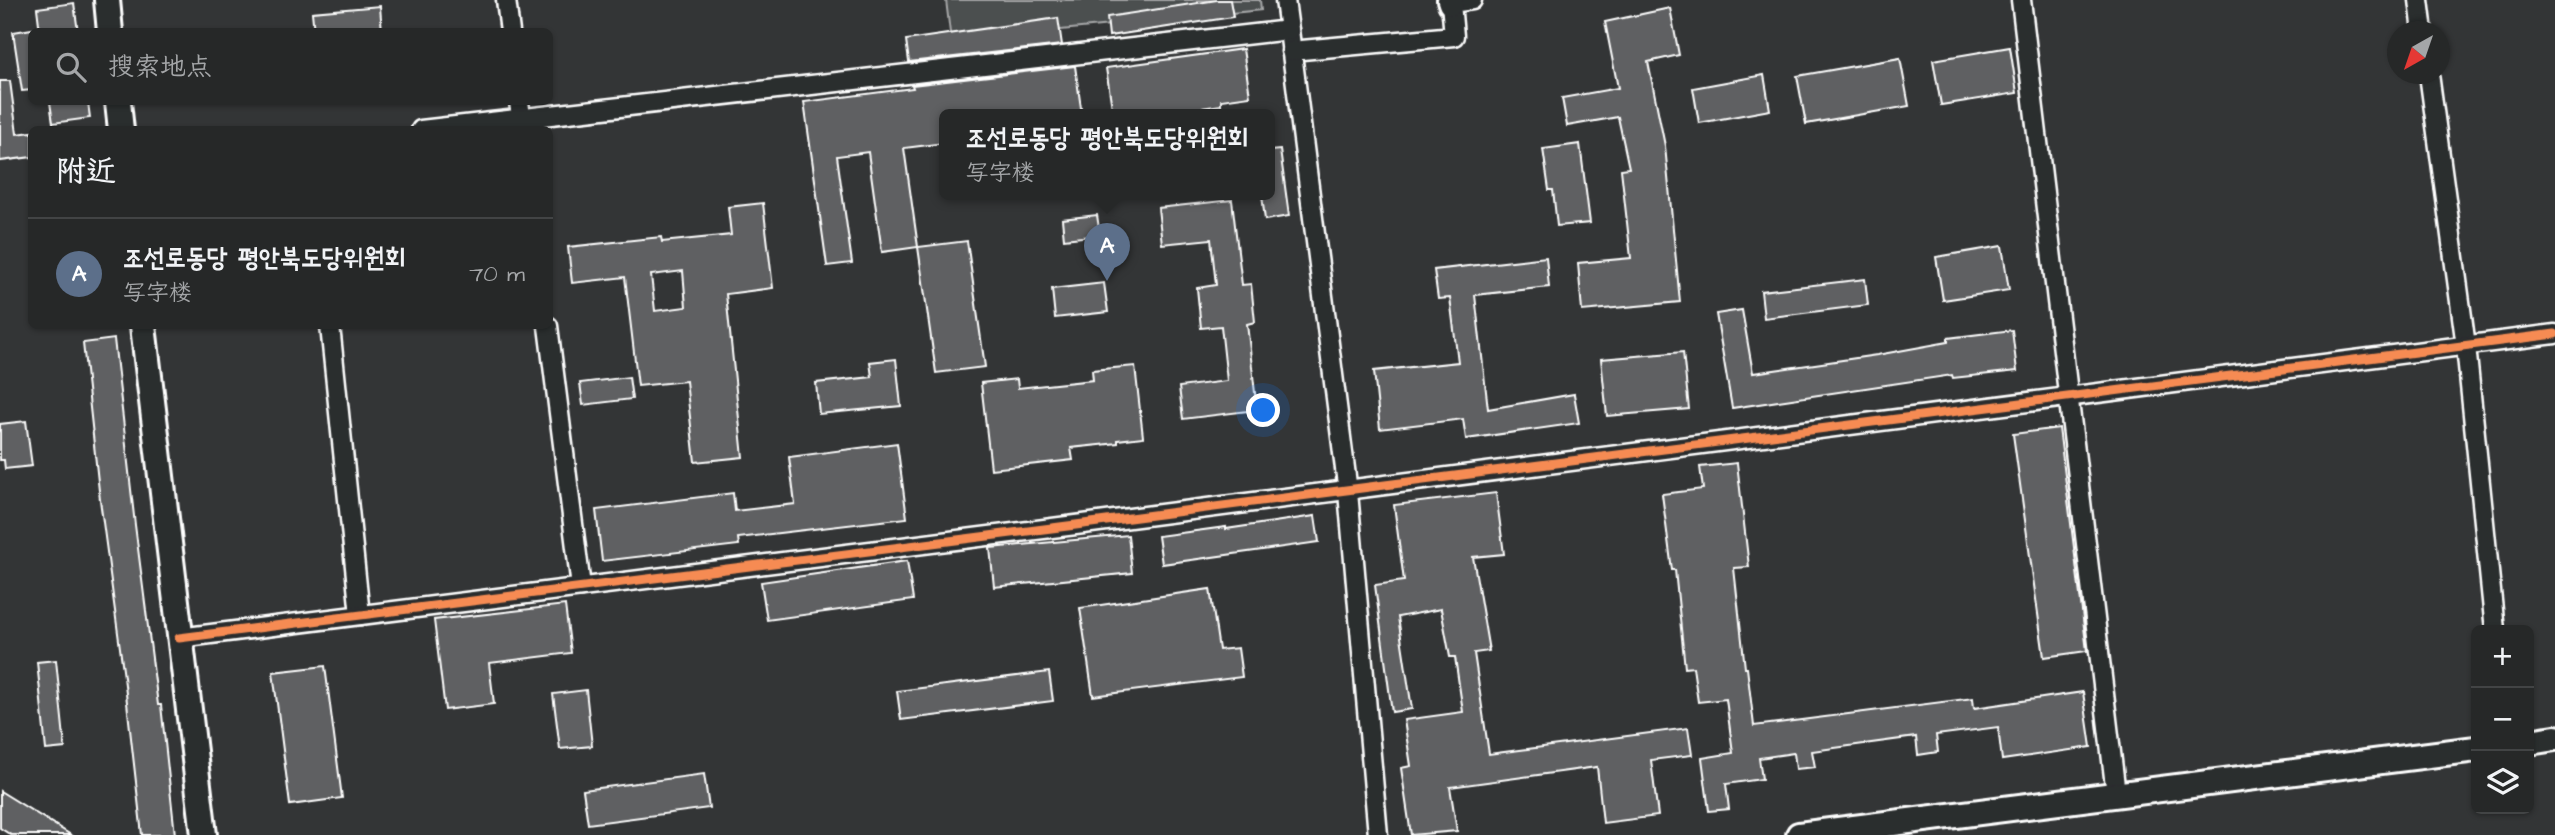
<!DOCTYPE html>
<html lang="zh">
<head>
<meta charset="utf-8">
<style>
	body { margin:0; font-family:"Architects Daughter","LXGW WenKai TC","Poor Story",sans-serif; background:#323434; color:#f1f3f6 }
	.controls { position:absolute; right:21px; bottom:21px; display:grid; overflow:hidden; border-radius:10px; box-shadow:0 2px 5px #0004 }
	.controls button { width:63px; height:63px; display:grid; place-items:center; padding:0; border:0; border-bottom:2px solid #424445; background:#262828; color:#f1f3f6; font:35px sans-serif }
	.compass { position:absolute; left:2387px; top:21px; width:63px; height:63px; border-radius:50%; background:#262828; box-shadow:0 2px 5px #0004; rotate:220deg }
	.you { position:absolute; left:1264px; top:411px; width:24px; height:24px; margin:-18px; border:5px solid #fff; border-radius:50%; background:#1a73e8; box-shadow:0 0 0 10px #1a73e833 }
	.badge { display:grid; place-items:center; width:46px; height:46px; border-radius:50%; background:#db2777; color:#fff; font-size:23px; font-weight:700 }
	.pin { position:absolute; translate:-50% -58px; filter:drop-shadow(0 2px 4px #0008) }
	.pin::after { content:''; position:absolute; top:37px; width:24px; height:21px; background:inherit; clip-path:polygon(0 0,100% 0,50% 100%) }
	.popup { position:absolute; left:939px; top:109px; width:336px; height:91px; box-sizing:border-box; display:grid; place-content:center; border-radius:10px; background:#262828; filter:drop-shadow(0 2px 5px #0005); font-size:23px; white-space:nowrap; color:#a4a6a8 }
	.popup b { font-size:26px; color:#f1f3f6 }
	.popup::after { content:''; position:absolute; left:50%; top:100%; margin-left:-14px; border:14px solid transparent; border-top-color:#262828 }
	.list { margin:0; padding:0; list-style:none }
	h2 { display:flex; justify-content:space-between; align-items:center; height:91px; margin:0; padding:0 28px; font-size:30px }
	h2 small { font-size:23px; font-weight:400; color:#a4a6a8 }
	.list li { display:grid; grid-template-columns:46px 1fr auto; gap:21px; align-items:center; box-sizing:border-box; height:112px; padding:0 28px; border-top:2px solid #424445 }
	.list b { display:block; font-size:26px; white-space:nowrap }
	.list p { margin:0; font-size:23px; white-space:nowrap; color:#a4a6a8 }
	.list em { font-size:23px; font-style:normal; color:#a4a6a8 }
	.icon { flex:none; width:38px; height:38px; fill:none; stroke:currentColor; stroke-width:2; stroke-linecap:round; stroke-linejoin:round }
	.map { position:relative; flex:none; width:2555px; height:835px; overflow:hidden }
	.search { position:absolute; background:#262828; box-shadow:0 2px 5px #0004; left:28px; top:28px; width:525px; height:77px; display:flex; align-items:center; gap:18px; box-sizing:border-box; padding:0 24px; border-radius:10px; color:#a4a6a8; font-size:26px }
	.panel { position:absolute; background:#262828; box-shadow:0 2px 5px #0004; left:28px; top:126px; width:525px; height:203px; border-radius:10px }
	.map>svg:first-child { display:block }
	.green { fill:#4c4f50; stroke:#a6a7a8; stroke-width:2 }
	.building { fill:#5f6162; stroke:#fff; stroke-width:2; fill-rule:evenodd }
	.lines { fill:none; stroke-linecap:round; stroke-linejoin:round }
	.street-casing { stroke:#fff; stroke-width:23 }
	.secondary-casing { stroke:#fff; stroke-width:30 }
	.street { stroke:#2a2d2e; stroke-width:18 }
	.secondary { stroke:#2a2d2e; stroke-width:24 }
	.cycleway-casing { stroke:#2a2d2e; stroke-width:13 }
	.cycleway { stroke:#f68b52; stroke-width:9 }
</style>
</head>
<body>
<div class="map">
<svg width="2555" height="835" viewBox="0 0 2555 835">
	<rect width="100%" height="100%" fill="#333536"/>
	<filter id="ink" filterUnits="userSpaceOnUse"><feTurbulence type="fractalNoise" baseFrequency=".0143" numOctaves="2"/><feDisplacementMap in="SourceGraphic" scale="14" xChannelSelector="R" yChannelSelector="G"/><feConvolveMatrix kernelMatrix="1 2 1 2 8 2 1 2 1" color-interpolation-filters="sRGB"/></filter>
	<g filter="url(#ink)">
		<polygon class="green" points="946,0 1260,0 1261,10 951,41"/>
		<g class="building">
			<polygon points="1217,0 1230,0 1233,17 1109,36 1107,17"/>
			<polygon points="74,3 78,32 40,32 37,8"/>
			<polygon points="380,6 382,32 314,32 312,12"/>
			<polygon points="1670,8 1679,55 1648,62 1665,146 1680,302 1582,311 1578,263 1631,258 1621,169 1629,168 1618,117 1567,126 1562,98 1618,88 1605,22"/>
			<polygon points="1058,18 1062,45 909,62 906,40"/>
			<polygon points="32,29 32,90 22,91 13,32"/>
			<polygon points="2010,47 2017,93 1941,105 1933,60"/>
			<polygon points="1243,49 1250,96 1221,100 1221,105 1155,115 1113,115 1106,68"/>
			<polygon points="1900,58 1909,106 1806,124 1797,76"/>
			<polygon points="1075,66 1082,115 944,115 944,143 904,148 918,247 882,252 868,152 837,156 852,263 827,266 804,102 913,88 912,85"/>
			<polygon points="1764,75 1770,110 1699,123 1693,88"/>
			<polygon points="0,81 10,81 17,134 32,132 32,157 0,161"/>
			<polygon points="50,102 88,102 90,118 53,123"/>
			<polygon points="1580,144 1590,223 1557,226 1553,190 1549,190 1543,149"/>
			<polygon points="1280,150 1289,216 1265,220 1262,195 1270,195 1270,151"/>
			<polygon points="1232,200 1242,285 1251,284 1255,322 1247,324 1257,410 1183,419 1179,387 1227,381 1221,326 1201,328 1197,288 1216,285 1211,239 1162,244 1158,208"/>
			<path d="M 763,203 L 773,288 L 726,294 L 743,457 L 695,462 L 686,381 L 638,386 L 625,277 L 572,283 L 568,247 L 661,237 L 662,242 L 731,235 L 728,207 ZM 683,271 L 686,307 L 655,311 L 651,275 Z"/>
			<polygon points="1097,215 1100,235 1064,239 1062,219"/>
			<polygon points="967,241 985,367 936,373 918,247"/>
			<polygon points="2002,246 2009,290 1943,300 1936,257"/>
			<polygon points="1546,257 1549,287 1475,295 1488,409 1574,394 1579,423 1466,439 1463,419 1380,429 1374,371 1458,362 1450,298 1438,299 1434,270"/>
			<polygon points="1865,279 1868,305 1764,318 1761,291"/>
			<polygon points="1104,283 1108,312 1055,318 1052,289"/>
			<polygon points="1742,310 1753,373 1877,355 1948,342 1948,338 2012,330 2017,371 1953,378 1952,375 1732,408 1716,314"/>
			<polygon points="114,339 135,525 158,705 161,705 175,835 142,835 125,685 100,500 83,343"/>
			<polygon points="1683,352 1689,409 1607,416 1601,359"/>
			<polygon points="896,359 901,406 819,414 816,383 872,377 870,362"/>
			<polygon points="1135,366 1143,437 1118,440 1118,443 1071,448 1073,460 991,469 981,383 1017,379 1018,388 1093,380 1092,370"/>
			<polygon points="629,377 632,399 583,405 580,383"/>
			<polygon points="26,421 32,466 5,469 4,460 0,460 0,424"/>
			<polygon points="2059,428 2087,651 2044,657 2013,434"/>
			<polygon points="897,443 907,518 738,538 739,545 602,561 596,510 733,493 735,511 795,504 789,457"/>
			<polygon points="1737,463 1749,567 1734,568 1745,668 1747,668 1754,726 1973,698 1974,708 2083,692 2091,747 2002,760 1998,727 1936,735 1938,752 1918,755 1916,737 1812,751 1815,767 1796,769 1794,753 1759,758 1762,779 1726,784 1729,809 1709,811 1702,758 1733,753 1726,699 1698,702 1693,667 1685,668 1675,570 1672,570 1662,494 1703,489 1700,467"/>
			<polygon points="1496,493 1504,554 1473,557 1489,651 1474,653 1489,754 1688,728 1692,755 1651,760 1658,816 1603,823 1597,767 1450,787 1457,831 1411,835 1401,768 1411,766 1404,720 1463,712 1455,657 1450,657 1441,609 1398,617 1412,709 1392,712 1375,585 1404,581 1394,505"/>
			<polygon points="1315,516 1319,542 1162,564 1158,536 1226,527 1226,529"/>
			<polygon points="1128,535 1132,573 994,587 990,548"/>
			<polygon points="907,561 913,600 767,620 761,582"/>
			<polygon points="1210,589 1219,650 1238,648 1242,677 1093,696 1080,608"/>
			<polygon points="565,605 571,653 489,663 494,704 445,710 434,620"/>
			<polygon points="56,660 65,748 46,750 37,662"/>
			<polygon points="325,666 342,798 290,805 273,672"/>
			<polygon points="1049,672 1053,701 901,720 897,691"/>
			<polygon points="586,690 592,746 560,749 553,694"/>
			<polygon points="704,774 709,808 588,824 583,790"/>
			<polygon points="0,791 71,835 11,835 0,828"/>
		</g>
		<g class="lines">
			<g class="street-casing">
				<g id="street">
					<polyline points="506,0 510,32"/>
					<polyline points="2021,0 2116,794"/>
					<polyline points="2419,0 2423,32"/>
					<polyline points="1289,30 1348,492 1378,835"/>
					<polyline points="1291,51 1454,36 1451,3 1472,0"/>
					<polyline points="2429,74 2466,346 2495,630"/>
					<polyline points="519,102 523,130"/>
					<polyline points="421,130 1289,30 1285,0"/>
					<polyline points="330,326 360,615"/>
					<polyline points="548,326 581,587"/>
					<path d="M 179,638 C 971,537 1764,441 2555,334"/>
				</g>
			</g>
			<g class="secondary-casing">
				<g id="secondary">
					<polyline points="107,0 110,32"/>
					<polyline points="1450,0 1451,3"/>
					<polyline points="118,102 121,130"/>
					<polyline points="143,326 204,835"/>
					<polyline points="2529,742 2555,738"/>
					<polyline points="1799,835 2476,749"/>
				</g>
			</g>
			<use href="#street" class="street"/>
			<use href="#secondary" class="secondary"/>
			<g class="cycleway-casing">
				<path id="cycleway" d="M 179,638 C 971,537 1764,441 2555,334"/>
			</g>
			<use href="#cycleway" class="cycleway"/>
		</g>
	</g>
</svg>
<div class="controls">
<button>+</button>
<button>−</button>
<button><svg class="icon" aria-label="layers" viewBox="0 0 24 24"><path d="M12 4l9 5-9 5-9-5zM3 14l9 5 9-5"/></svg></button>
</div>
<svg class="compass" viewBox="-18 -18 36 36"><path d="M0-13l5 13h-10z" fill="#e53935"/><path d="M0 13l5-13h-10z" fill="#a4a6a8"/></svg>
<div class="you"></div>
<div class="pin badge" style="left:1107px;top:281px;background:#5c6f8a">A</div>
<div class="popup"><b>조선로동당 평안북도당위원회</b>写字楼</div>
<div class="search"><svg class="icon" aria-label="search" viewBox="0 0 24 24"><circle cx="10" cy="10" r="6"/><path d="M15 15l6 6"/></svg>搜索地点</div>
<section class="panel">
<h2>附近<small></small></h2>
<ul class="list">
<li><span class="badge" style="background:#5c6f8a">A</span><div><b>조선로동당 평안북도당위원회</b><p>写字楼</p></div><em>70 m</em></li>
</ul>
</section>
</div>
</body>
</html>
